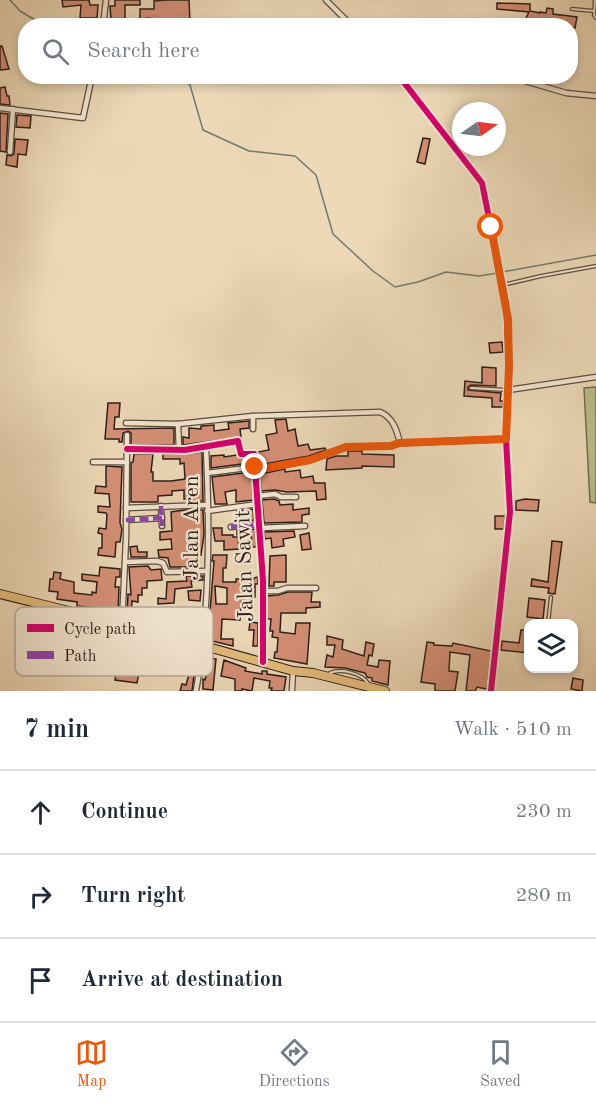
<!DOCTYPE html>
<html lang="en">
<head>
<meta charset="utf-8">
<style>
	body { margin:0; font-family:"Old Standard TT",serif; background:#f6f6f7; color:#1f2937 }
	.controls { position:absolute; right:18px; bottom:18px; display:grid; overflow:hidden; border-radius:12px; box-shadow:0 3px 9px #0003 }
	.controls button { width:54px; height:54px; display:grid; place-items:center; padding:0; border:0; border-bottom:2px solid #e0e1e3; background:#fff; color:#1f2937; font:30px sans-serif }
	.compass { position:absolute; left:452px; top:102px; width:54px; height:54px; border-radius:50%; background:#fff; box-shadow:0 3px 9px #0003; rotate:76deg }
	.stop { position:absolute; width:18px; height:18px; margin:-14px; border:4px solid #ea580c; border-radius:50%; background:#fff }
	.stop.end { background:#ea580c; border-color:#fff; box-shadow:0 2px 6px #0008 }
	.list { margin:0; padding:0; list-style:none }
	h2 { display:flex; justify-content:space-between; align-items:center; height:78px; margin:0; padding:0 24px; font-size:26px }
	h2 small { font-size:20px; font-weight:400; color:#747a83 }
	.list li { display:grid; grid-template-columns:39px 1fr auto; gap:18px; align-items:center; box-sizing:border-box; height:84px; padding:0 24px; border-top:2px solid #e0e1e3 }
	.list b { display:block; font-size:22px; white-space:nowrap }
	.list em { font-size:20px; font-style:normal; color:#747a83 }
	.icon { flex:none; width:33px; height:33px; fill:none; stroke:currentColor; stroke-width:2; stroke-linecap:round; stroke-linejoin:round }
	.map { position:relative; flex:none; width:596px; height:691px; overflow:hidden }
	.search { position:absolute; background:#fff; box-shadow:0 3px 9px #0003; left:18px; right:18px; top:18px; height:66px; display:flex; align-items:center; gap:15px; box-sizing:border-box; padding:0 21px; border-radius:24px; color:#747a83; font-size:22px }
	.sheet { height:330px; background:#fff }
	nav { display:flex; justify-content:space-around; align-items:center; box-sizing:border-box; height:84px; border-top:2px solid #e0e1e3; background:#fff; font-size:16px; color:#747a83 }
	nav a { display:grid; justify-items:center; gap:3px }
	nav .on { color:#ea580c }
	.map>svg:first-child { display:block }
	.green { fill:#babf8d; stroke:#736e53; stroke-width:1.5 }
	.lines { fill:none; stroke-linecap:round; stroke-linejoin:round }
	.stream { stroke:#6e7c70; stroke-width:1.5 }
	.building { fill:#d59077; stroke:#2c1e19; stroke-width:1.5; fill-rule:evenodd }
	.service-casing { stroke:#5c4d41; stroke-width:4.5 }
	.minor-casing { stroke:#5c4d41; stroke-width:7 }
	.trunk-casing { stroke:#2c1e19; stroke-width:10 }
	.service { stroke:#f3e6d1; stroke-width:2 }
	.minor { stroke:#f3e6d1; stroke-width:4.5 }
	.trunk { stroke:#e6bc7c; stroke-width:8 }
	.quiet { stroke:#8e44ad; stroke-width:4.5; stroke-dasharray:9 4.5; stroke-linecap:butt }
	.cycleway-casing { stroke:#f3e6d1; stroke-width:10 }
	.cycleway { stroke:#d6006c; stroke-width:6 }
	.route { stroke:#ea580c; stroke-width:8 }
	.labels { text-anchor:middle; stroke-width:4.5; stroke-linejoin:round; paint-order:stroke }
	.street-label { font-size:22px; fill:#2c1e19; stroke:#f3e6d1 }
	.key { fill:#f3e6d1; stroke:#b7aa9a; stroke-width:1.5 }
	.key-label { font-size:16px; fill:#2c1e19 }
</style>
</head>
<body>
<div class="map">
<svg width="596" height="691" viewBox="0 0 596 691">
	<rect width="100%" height="100%" fill="#edd9b8"/>
	<filter id="stains"><feTurbulence type="fractalNoise" baseFrequency=".00333" numOctaves="4"/><feColorMatrix values="0 0 0 0 .2 0 0 0 0 .09 0 0 0 0 .02 0 0 0 .5 -.17"/></filter>
	<radialGradient id="worn" r=".72"><stop offset=".6" stop-color="#630" stop-opacity="0"/><stop offset="1" stop-color="#630" stop-opacity=".3"/></radialGradient>
	<polygon class="green" points="596,387 596,503 590,502 584,388"/>
	<g class="lines">
		<g class="stream">
			<polyline points="10,0 20,11 45,26"/>
			<polyline points="176,76 190,85 203,130 249,151 295,156 316,175 333,234 373,271 395,287 418,282 446,272 479,276 498,273"/>
			<polyline points="502,272 596,255"/>
		</g>
	</g>
	<g class="building">
		<polygon points="62,0 89,0 90,5 98,5 97,18 80,18 81,5 63,7"/>
		<polygon points="115,0 140,0 140,5 125,5 125,20 111,20 110,6 115,6"/>
		<polygon points="167,0 189,0 190,23 146,18 146,21 140,21 140,9 154,9 154,1"/>
		<polygon points="497,3 530,4 530,11 540,13 540,12 546,13 547,8 553,9 553,14 577,17 575,28 570,27 570,26 545,24 545,22 537,19 533,26 522,26 529,12 497,9"/>
		<polygon points="0,46 2,46 9,69 0,70"/>
		<polygon points="5,87 7,96 9,96 10,105 0,104 0,88"/>
		<polygon points="0,113 8,114 6,152 0,151"/>
		<polygon points="17,115 31,116 30,128 16,127"/>
		<polygon points="423,138 430,139 425,164 417,162"/>
		<polygon points="15,139 28,140 26,155 18,154 17,167 6,165 7,155 11,156 14,154"/>
		<polygon points="502,342 503,352 490,353 489,343"/>
		<polygon points="482,367 496,368 496,386 471,385 468,387 468,390 501,393 500,401 503,401 503,407 492,407 492,398 464,396 465,381 482,383"/>
		<polygon points="108,403 120,403 119,417 115,417 114,429 174,428 174,445 131,445 131,433 128,431 123,433 122,442 119,442 119,439 105,439"/>
		<polygon points="286,419 288,431 295,429 298,446 308,444 310,450 325,448 326,450 309,456 259,465 258,452 269,450 266,435 277,433 275,420"/>
		<polygon points="249,421 249,428 240,429 241,437 183,445 183,437 189,438 189,428 201,429 201,426 214,425 214,431 229,429 228,423"/>
		<polygon points="348,451 362,451 362,454 394,455 394,467 362,466 362,468 326,470 327,459 336,456 348,456"/>
		<polygon points="202,452 203,501 190,501 190,499 184,499 184,490 172,491 172,495 158,496 158,502 131,502 131,463 133,462 134,454 153,454 151,472 153,472 153,481 171,481 185,479 184,463 180,464 180,459 163,459 163,454 185,454"/>
		<polygon points="224,455 224,457 237,455 240,458 250,459 250,463 211,468 211,456"/>
		<polygon points="106,466 122,467 120,523 122,529 120,542 116,542 115,557 98,555 99,548 102,548 102,534 98,533 99,528 106,529 107,515 106,513 98,512 98,506 110,507 109,494 95,493 96,486 106,487"/>
		<polygon points="285,469 285,472 300,470 301,478 313,476 314,483 325,483 326,499 317,500 316,491 287,492 275,490 261,491 260,474"/>
		<polygon points="251,472 253,500 236,502 236,490 225,492 227,504 215,504 212,477"/>
		<polygon points="274,499 279,501 280,505 293,504 293,510 309,508 309,514 302,515 302,522 264,523 262,500"/>
		<polygon points="525,499 539,500 538,511 516,510 516,501"/>
		<polygon points="253,509 254,520 237,522 237,511"/>
		<polygon points="184,510 203,510 204,534 201,555 198,554 198,567 170,567 168,558 159,557 158,550 172,549 171,539 160,540 160,532 172,531 171,512"/>
		<polygon points="495,516 505,516 504,529 495,529"/>
		<polygon points="213,528 222,528 222,535 233,535 233,537 238,537 239,549 224,550 224,541 215,541"/>
		<polygon points="255,529 256,547 252,547 251,533 237,535 237,531"/>
		<polygon points="294,531 295,537 283,539 284,546 272,548 271,538 265,539 264,532"/>
		<polygon points="309,533 311,549 302,550 300,535"/>
		<polygon points="552,541 562,542 555,594 548,593 549,588 531,586 532,579 548,582"/>
		<polygon points="137,546 138,552 147,552 147,557 131,557 130,547"/>
		<path d="M 213,555 L 227,555 L 226,568 L 223,568 L 223,582 L 236,582 L 236,579 L 254,579 L 254,578 L 258,577 L 258,584 L 255,584 L 255,597 L 251,597 L 251,602 L 241,602 L 240,620 L 222,619 L 221,639 L 233,639 L 233,646 L 212,641 L 212,625 L 209,625 L 214,561 L 212,561 ZM 215,586 L 227,588 L 227,604 L 216,604 Z"/>
		<polygon points="286,555 286,582 274,582 274,586 269,586 270,556"/>
		<polygon points="148,566 151,570 161,569 162,580 147,581 147,588 142,588 142,595 138,595 138,602 132,601 131,618 127,617 128,594 131,595 129,567"/>
		<polygon points="100,567 120,569 120,577 116,577 115,587 119,587 118,614 98,612 98,608 77,606 77,602 57,599 58,592 49,591 50,579 53,579 54,572 61,573 60,579 74,582 74,593 92,595 92,592 96,593 97,582 82,580 82,574 99,576"/>
		<polygon points="186,576 203,576 203,580 191,581 192,587 175,589 174,603 158,604 158,598 166,599 167,582 187,581"/>
		<polygon points="201,590 200,601 189,600 188,591"/>
		<polygon points="288,592 312,592 311,602 320,602 320,607 306,608 306,613 281,613 280,632 295,634 296,623 310,623 307,664 274,658 275,652 277,652 278,638 272,637 273,631 270,631 271,619 267,619 267,596 278,595"/>
		<polygon points="529,598 545,600 543,619 527,617"/>
		<polygon points="43,618 61,621 60,627 71,629 72,626 87,628 86,630 116,634 122,637 122,639 154,644 153,647 194,654 193,658 196,659 192,691 180,691 182,684 186,685 189,674 184,673 186,659 174,656 170,657 170,661 162,660 163,655 152,653 152,656 149,656 147,666 136,664 138,653 85,646 85,650 74,649 70,669 58,667 61,649 48,647 49,641 42,640 44,631 41,631"/>
		<polygon points="250,622 258,623 258,646 253,646 254,630 249,630"/>
		<polygon points="521,630 527,630 528,653 501,650 502,641 519,643"/>
		<polygon points="327,636 343,640 342,649 364,656 366,642 374,644 372,656 369,655 367,665 378,667 379,660 390,661 388,685 372,681 372,678 367,677 365,673 345,668 325,667 327,655 333,657 335,645 327,645"/>
		<polygon points="427,642 434,643 434,645 452,646 453,643 491,651 487,689 477,687 475,691 466,691 470,655 450,652 449,671 458,672 455,691 435,691 435,684 421,682"/>
		<polygon points="209,658 216,659 213,690 203,689 203,679 205,680 207,673"/>
		<polygon points="224,660 246,668 245,671 262,674 262,671 267,671 267,674 286,677 284,691 271,691 272,688 269,688 270,681 254,678 252,691 242,689 242,691 235,691 235,679 221,676"/>
		<polygon points="117,668 139,672 137,683 115,680"/>
		<polygon points="573,678 583,680 582,691 571,689"/>
	</g>
	<g class="lines">
		<g class="service-casing">
			<g id="service">
				<polyline points="595,0 594,15 596,18"/>
				<polyline points="572,9 594,11"/>
				<polyline points="503,285 541,276 596,266"/>
				<polyline points="471,388 507,390"/>
				<polyline points="548,624 551,597"/>
				<path d="M 330,673 C 340,668 361,673 368,683"/>
			</g>
		</g>
		<g class="minor-casing">
			<g id="minor">
				<polyline points="326,0 352,26"/>
				<polyline points="103,26 106,0"/>
				<polyline points="399,76 482,183 506,303 509,366 506,439 510,512 491,691"/>
				<polyline points="491,76 522,80 566,93 596,96"/>
				<polyline points="0,108 83,118 92,76"/>
				<polyline points="10,152 13,109"/>
				<polyline points="508,390 596,377"/>
				<polyline points="253,416 253,429"/>
				<path d="M 126,423 L 178,424 L 253,416 L 380,412 C 393,417 397,431 400,443"/>
				<polyline points="178,424 179,450"/>
				<polyline points="127,449 185,450 238,441 241,454 254,454 263,581 263,662"/>
				<polyline points="93,462 127,462"/>
				<polyline points="256,470 310,460 347,447 391,446 400,443 506,439"/>
				<polyline points="207,473 255,467"/>
				<polyline points="258,496 275,494 281,497 296,497"/>
				<polyline points="161,506 162,526"/>
				<polyline points="126,508 207,505"/>
				<polyline points="207,511 258,504"/>
				<polyline points="126,520 162,518"/>
				<polyline points="231,527 260,524"/>
				<polyline points="260,528 305,526"/>
				<polyline points="125,562 157,561 163,563 167,572 206,571"/>
				<polyline points="263,591 278,591 287,588 316,588"/>
				<polyline points="122,624 126,539 127,435"/>
				<path d="M 196,691 C 210,612 210,528 206,448"/>
				<polyline points="292,691 293,671"/>
			</g>
		</g>
		<g class="trunk-casing">
			<polyline id="trunk" points="0,594 162,634 293,671 313,673 385,691"/>
		</g>
		<use href="#service" class="service"/>
		<use href="#minor" class="minor"/>
		<use href="#trunk" class="trunk"/>
		<g class="quiet">
			<polyline points="161,506 162,526"/>
			<polyline points="126,520 162,518"/>
			<polyline points="231,527 260,524"/>
		</g>
		<g class="cycleway-casing">
			<g id="cycleway">
				<polyline points="399,76 482,183 506,303 509,366 506,439 510,512 491,691"/>
				<polyline points="127,449 185,450 238,441 241,454 254,454 263,581 263,662"/>
			</g>
		</g>
		<use href="#cycleway" class="cycleway"/>
	</g>
	<g class="lines">
		<polyline class="route" points="255,467 256,470 310,460 346,447 391,446 399,443 506,439 509,366 508,319 491,227"/>
	</g>
	<g class="labels">
		<g class="street-label">
			<text transform="translate(190 528) rotate(-90)" y="8">Jalan Aren</text>
			<text transform="translate(243 566) rotate(-92)" y="8">Jalan Sawit</text>
		</g>
	</g>
	<rect x="15" y="607" width="198" height="69" rx="9" class="key"/>
	<rect x="27" y="624" width="27" height="8" fill="#d6006c"/>
	<rect x="27" y="651" width="27" height="8" fill="#8e44ad"/>
	<g class="key-label">
		<text x="64" y="634">Cycle path</text>
		<text x="64" y="661">Path</text>
	</g>
	<rect width="100%" height="100%" filter="url(#stains)"/>
	<rect width="100%" height="100%" fill="url(#worn)"/>
</svg>
<div class="controls">
<button><svg class="icon" aria-label="layers" viewBox="0 0 24 24"><path d="M12 4l9 5-9 5-9-5zM3 14l9 5 9-5"/></svg></button>
</div>
<svg class="compass" viewBox="-18 -18 36 36"><path d="M0-13l5 13h-10z" fill="#e53935"/><path d="M0 13l5-13h-10z" fill="#747a83"/></svg>
<div class="stop" style="left:491px;top:227px"></div>
<div class="stop end" style="left:255px;top:467px"></div>
<div class="search"><svg class="icon" aria-label="search" viewBox="0 0 24 24"><circle cx="10" cy="10" r="6"/><path d="M15 15l6 6"/></svg>Search here</div>
</div>
<section class="sheet">
<h2>7 min<small>Walk · 510 m</small></h2>
<ul class="list">
<li><svg class="icon" aria-label="ahead" viewBox="0 0 24 24"><path d="M12 20V5M6 11l6-6 6 6"/></svg><div><b>Continue</b></div><em>230 m</em></li>
<li><svg class="icon" aria-label="right" viewBox="0 0 24 24"><path d="M7 20v-9h11M14 6l5 5-5 5"/></svg><div><b>Turn right</b></div><em>280 m</em></li>
<li><svg class="icon" aria-label="arrive" viewBox="0 0 24 24"><path d="M6 21V4h12l-3 4 3 4H6"/></svg><div><b>Arrive at destination</b></div></li>
</ul>
</section>
<nav>
<a class="on"><svg class="icon" aria-label="map" viewBox="0 0 24 24"><path d="M3 6l6-2 6 2 6-2v14l-6 2-6-2-6 2zM9 4v14M15 6v14"/></svg>Map</a>
<a><svg class="icon" aria-label="directions" viewBox="0 0 24 24"><path d="M12 3l9 9-9 9-9-9zM9 14v-3h6M13 9l2 2-2 2"/></svg>Directions</a>
<a><svg class="icon" aria-label="saved" viewBox="0 0 24 24"><path d="M7 4h10v16l-5-4-5 4z"/></svg>Saved</a>
</nav>
</body>
</html>
